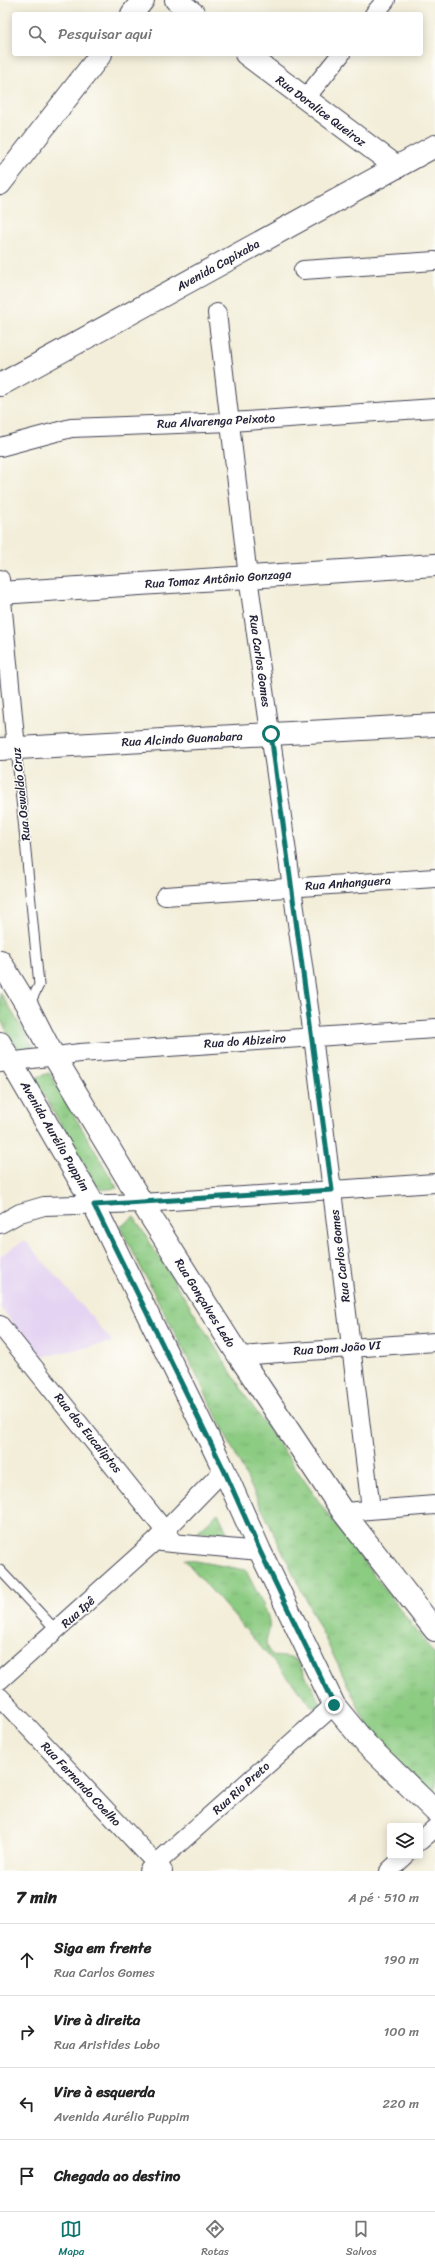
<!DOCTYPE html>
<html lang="pt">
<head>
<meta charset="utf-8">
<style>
	body { margin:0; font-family:Sriracha,sans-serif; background:#f2f2f2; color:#222 }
	.controls { position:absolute; right:12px; bottom:12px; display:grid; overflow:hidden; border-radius:4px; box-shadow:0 2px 10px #0003 }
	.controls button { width:36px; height:36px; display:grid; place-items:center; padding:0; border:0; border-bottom:1px solid #e0e0e0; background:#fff; color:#222; font:20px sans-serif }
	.stop { position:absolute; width:12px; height:12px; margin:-9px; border:3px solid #0f766e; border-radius:50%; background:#fff }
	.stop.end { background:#0f766e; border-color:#fff; box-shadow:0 1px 4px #0008 }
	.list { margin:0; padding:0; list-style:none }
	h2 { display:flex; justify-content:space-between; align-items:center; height:52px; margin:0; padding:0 16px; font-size:17px }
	h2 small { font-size:13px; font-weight:400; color:#767676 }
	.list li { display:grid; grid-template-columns:26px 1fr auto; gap:12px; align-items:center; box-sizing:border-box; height:72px; padding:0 16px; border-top:1px solid #e0e0e0 }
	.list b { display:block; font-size:15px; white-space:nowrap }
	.list p { margin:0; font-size:13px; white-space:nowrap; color:#767676 }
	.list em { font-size:13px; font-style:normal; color:#767676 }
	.icon { flex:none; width:22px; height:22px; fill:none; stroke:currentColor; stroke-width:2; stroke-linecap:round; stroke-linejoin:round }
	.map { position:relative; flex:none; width:435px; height:1871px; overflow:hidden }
	.search { position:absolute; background:#fff; box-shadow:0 2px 10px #0003; left:12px; right:12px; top:12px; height:44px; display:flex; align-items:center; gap:10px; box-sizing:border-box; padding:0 14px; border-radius:4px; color:#767676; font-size:15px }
	.sheet { height:340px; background:#fff }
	nav { display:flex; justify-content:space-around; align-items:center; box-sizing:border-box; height:56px; border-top:1px solid #e0e0e0; background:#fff; font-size:11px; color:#767676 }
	nav a { display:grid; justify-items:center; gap:2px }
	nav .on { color:#0f766e }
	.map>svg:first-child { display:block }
	.built { fill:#e4d3f2 }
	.grass { fill:url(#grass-tufts); stroke:#57765e }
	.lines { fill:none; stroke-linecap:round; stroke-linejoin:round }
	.service-casing { stroke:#414153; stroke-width:11 }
	.minor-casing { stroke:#414153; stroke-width:20 }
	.tertiary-casing { stroke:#414153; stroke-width:24 }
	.secondary-casing { stroke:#414153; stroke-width:24 }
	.primary-casing { stroke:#414153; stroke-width:24 }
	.service { stroke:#fff; stroke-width:9 }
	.minor { stroke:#fff; stroke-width:18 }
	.tertiary { stroke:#fff; stroke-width:22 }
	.secondary { stroke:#fff; stroke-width:22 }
	.primary { stroke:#fff; stroke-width:22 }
	.route { stroke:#0f766e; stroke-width:5 }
	.labels { text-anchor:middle; stroke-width:3; stroke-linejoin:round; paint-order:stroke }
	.street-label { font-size:12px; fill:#22223b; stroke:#fdfcf7 }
</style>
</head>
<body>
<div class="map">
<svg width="435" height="1871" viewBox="0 0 435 1871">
	<defs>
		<pattern id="grass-tufts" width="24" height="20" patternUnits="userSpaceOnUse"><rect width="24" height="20" fill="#8ccb82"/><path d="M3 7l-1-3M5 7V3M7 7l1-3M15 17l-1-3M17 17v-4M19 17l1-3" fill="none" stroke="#78ae71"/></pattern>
	</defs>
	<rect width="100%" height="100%" fill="#fdfcf7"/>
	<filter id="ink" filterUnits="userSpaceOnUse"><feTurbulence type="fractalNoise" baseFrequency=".025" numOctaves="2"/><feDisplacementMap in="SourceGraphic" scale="8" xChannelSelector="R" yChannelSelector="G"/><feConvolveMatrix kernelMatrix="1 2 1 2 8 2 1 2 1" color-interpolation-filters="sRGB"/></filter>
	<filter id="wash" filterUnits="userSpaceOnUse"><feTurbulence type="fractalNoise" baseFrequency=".012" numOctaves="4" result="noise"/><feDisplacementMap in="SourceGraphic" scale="16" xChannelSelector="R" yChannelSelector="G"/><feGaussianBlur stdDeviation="0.9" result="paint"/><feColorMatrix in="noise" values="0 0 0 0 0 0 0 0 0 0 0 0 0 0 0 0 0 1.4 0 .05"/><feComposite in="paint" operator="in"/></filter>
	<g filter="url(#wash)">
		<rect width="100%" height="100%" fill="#f3eed9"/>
		<polygon class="built" points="25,1240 113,1342 41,1357 0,1307 0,1256"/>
		<g class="grass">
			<polygon points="0,992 37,1053 22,1058 0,1019"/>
			<polygon points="49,1073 117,1188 99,1190 34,1078"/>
			<polygon points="134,1217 249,1401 329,1516 435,1655 435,1799 373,1737 201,1384 120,1227"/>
			<polygon points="218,1513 228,1534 197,1532"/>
			<path d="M 184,1559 L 246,1570 C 252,1585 267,1607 269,1622 C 272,1636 258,1643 274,1656 L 292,1658 L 298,1662 L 322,1705 L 316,1710 Z"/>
		</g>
	</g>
	<g filter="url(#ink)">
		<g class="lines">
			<g class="service-casing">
				<g id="service">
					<polyline points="16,748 39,985 28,1007"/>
					<polyline points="0,1570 57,1631"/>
				</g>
			</g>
			<g class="minor-casing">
				<g id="minor">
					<polyline points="374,14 386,0"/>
					<polyline points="305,99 341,54"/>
					<polyline points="303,270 435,261"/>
					<polyline points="217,313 248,577 313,1036 371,1509"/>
					<polyline points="0,447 71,428 231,422 435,408"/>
					<polyline points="0,579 16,748"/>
					<polyline points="165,896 435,878"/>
					<polyline points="0,1063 80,1053 435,1029"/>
					<polyline points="0,1224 20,1213 44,1206 142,1203 435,1183"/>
					<polyline points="0,1325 174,1542"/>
					<polyline points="239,1356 435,1342"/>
					<polyline points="343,1512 435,1505"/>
					<polyline points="161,1542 260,1551"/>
					<polyline points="0,1680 155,1541 224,1470"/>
					<polyline points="0,1697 163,1871"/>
					<polyline points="420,1841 435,1828"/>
					<polyline points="148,1871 334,1705"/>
					<polyline points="389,1871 405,1856"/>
				</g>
			</g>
			<g class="tertiary-casing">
				<g id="tertiary">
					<polyline points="176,0 194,14"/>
					<polyline points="132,14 143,0"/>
					<polyline points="246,54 397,167"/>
					<polyline points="0,184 101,54"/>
					<polyline points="0,593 435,565"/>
					<polyline points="0,749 435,725"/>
				</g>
			</g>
			<g class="secondary-casing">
				<polyline id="secondary" points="0,385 435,146"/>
			</g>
			<g class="primary-casing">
				<g id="primary">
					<polyline points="0,961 28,1007 48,1046 142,1203 239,1356 343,1512 435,1630"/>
					<polyline points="0,1043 94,1205 224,1470 260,1551 334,1705 366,1744 435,1811"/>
				</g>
			</g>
			<use href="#service" class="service"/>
			<use href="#minor" class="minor"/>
			<use href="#tertiary" class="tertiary"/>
			<use href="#secondary" class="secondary"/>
			<use href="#primary" class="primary"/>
		</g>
	</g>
	<g class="lines" filter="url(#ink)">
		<polyline class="route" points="271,734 332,1190 94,1205 224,1470 260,1551 334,1705"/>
	</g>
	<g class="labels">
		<g class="street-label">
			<text transform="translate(321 111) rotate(37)" y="4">Rua Doralice Queiroz</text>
			<text transform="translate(218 265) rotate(-29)" y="4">Avenida Capixaba</text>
			<text transform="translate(216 421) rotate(-3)" y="4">Rua Alvarenga Peixoto</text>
			<text transform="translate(218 579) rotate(-4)" y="4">Rua Tomaz Antônio Gonzaga</text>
			<text transform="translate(260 661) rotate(82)" y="4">Rua Carlos Gomes</text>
			<text transform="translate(182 739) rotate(-3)" y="4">Rua Alcindo Guanabara</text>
			<text transform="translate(21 794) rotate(-96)" y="4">Rua Oswaldo Cruz</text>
			<text transform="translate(348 883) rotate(-4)" y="4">Rua Anhanguera</text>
			<text transform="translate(245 1041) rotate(-4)" y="4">Rua do Abizeiro</text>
			<text transform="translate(55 1136) rotate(60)" y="4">Avenida Aurélio Puppim</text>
			<text transform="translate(340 1256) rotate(-97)" y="4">Rua Carlos Gomes</text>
			<text transform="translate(205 1303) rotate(58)" y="4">Rua Gonçalves Ledo</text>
			<text transform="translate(337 1348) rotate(-4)" y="4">Rua Dom João VI</text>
			<text transform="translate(88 1433) rotate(51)" y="4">Rua dos Eucaliptos</text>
			<text transform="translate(78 1612) rotate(-42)" y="4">Rua Ipê</text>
			<text transform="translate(81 1784) rotate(47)" y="4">Rua Fernando Coelho</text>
			<text transform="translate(241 1788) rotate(-42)" y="4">Rua Rio Preto</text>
		</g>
	</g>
</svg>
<div class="controls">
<button><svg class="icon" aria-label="layers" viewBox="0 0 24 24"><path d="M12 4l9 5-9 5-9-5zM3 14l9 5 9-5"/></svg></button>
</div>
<div class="stop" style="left:271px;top:734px"></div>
<div class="stop end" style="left:334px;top:1705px"></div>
<div class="search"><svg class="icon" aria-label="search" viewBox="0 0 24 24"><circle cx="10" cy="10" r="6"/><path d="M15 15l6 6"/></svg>Pesquisar aqui</div>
</div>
<section class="sheet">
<h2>7 min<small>A pé · 510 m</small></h2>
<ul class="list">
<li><svg class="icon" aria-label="ahead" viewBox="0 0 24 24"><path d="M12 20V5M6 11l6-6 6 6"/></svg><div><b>Siga em frente</b><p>Rua Carlos Gomes</p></div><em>190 m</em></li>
<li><svg class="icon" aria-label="right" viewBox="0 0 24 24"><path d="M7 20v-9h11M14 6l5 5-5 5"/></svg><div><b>Vire à direita</b><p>Rua Aristides Lobo</p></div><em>100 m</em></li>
<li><svg class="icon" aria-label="left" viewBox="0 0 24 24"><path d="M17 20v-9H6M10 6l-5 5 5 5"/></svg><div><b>Vire à esquerda</b><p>Avenida Aurélio Puppim</p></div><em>220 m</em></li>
<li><svg class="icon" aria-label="arrive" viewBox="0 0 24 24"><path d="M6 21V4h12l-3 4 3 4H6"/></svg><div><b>Chegada ao destino</b></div></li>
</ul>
</section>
<nav>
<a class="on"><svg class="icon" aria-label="map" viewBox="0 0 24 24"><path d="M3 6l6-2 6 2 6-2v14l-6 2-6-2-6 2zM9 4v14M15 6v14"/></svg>Mapa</a>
<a><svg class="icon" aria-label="directions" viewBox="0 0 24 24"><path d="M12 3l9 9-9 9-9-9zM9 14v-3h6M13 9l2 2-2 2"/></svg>Rotas</a>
<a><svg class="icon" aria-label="saved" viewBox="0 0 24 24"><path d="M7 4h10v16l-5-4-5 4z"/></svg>Salvos</a>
</nav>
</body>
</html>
